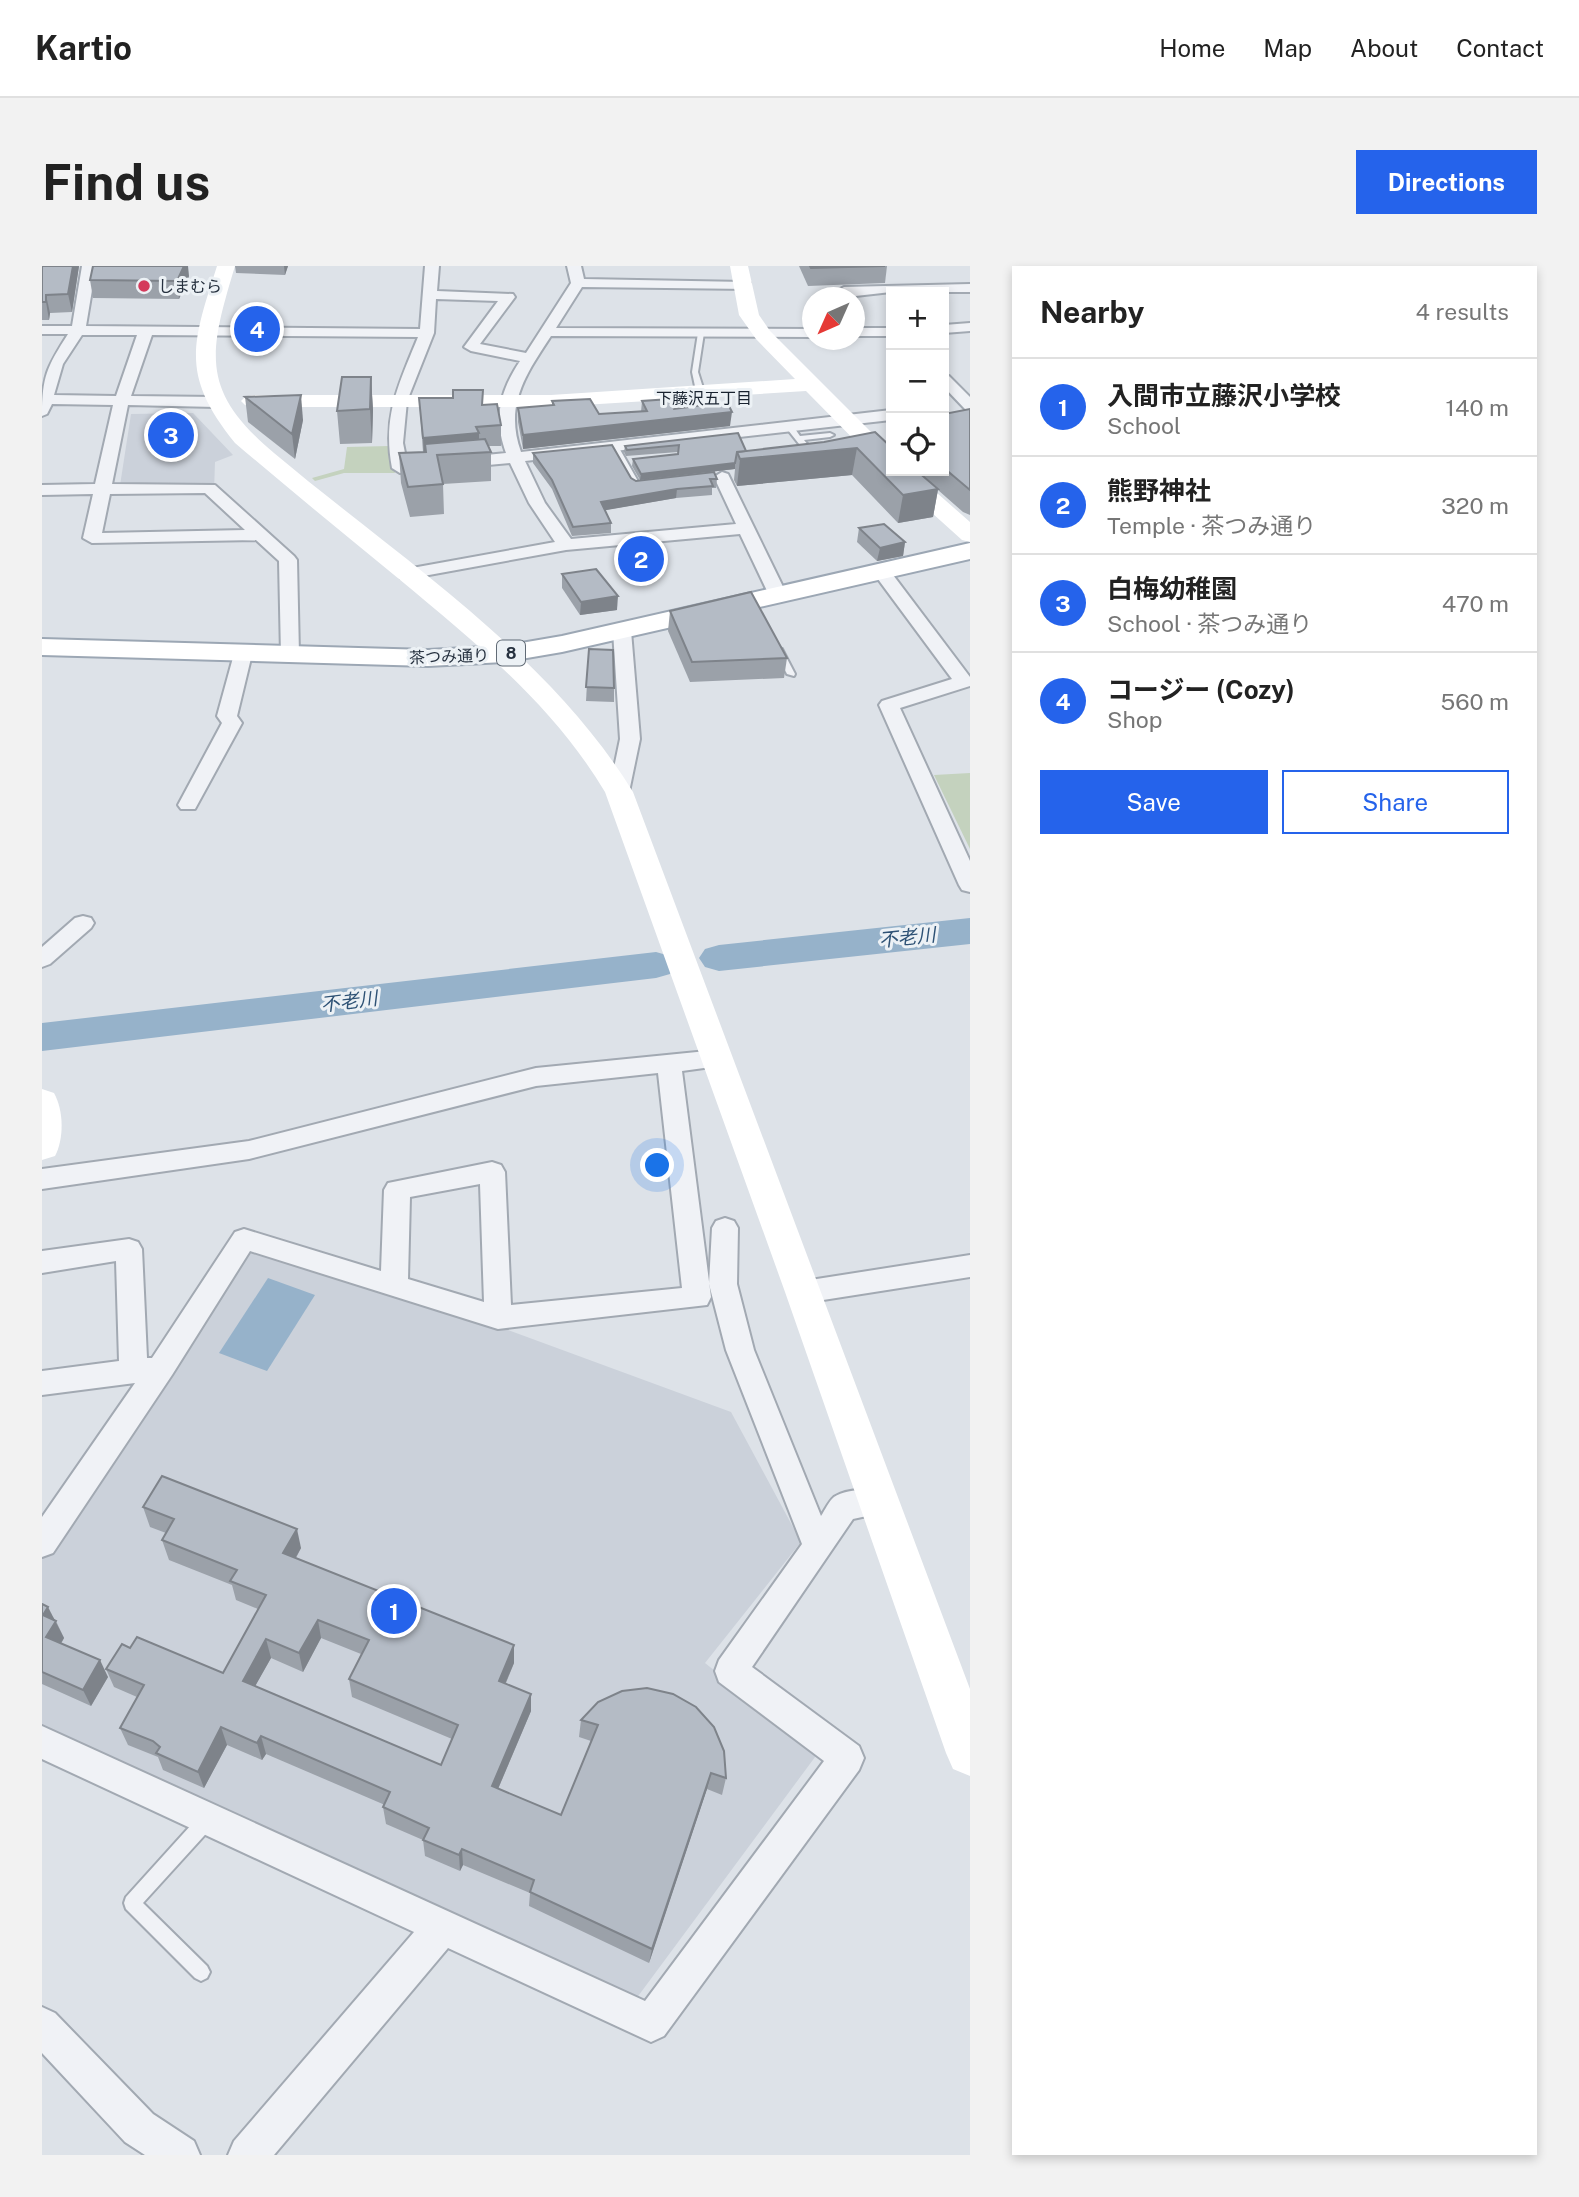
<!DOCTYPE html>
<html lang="en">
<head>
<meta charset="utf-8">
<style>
	body { margin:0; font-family:"Public Sans","Noto Sans JP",sans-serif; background:#f2f2f2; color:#222 }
	.controls { position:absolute; right:21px; top:21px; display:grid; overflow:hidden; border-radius:0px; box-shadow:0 4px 10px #0003 }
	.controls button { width:63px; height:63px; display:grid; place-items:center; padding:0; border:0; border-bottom:2px solid #e0e0e0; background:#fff; color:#222; font:35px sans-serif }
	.compass { position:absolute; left:760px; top:21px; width:63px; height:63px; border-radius:50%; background:#fff; box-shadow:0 4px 10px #0003; rotate:225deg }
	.you { position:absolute; left:616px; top:900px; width:24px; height:24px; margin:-18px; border:5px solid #fff; border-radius:50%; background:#1a73e8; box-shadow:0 0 0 10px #1a73e833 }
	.badge { display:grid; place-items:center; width:46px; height:46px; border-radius:50%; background:#2563eb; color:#fff; font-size:23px; font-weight:700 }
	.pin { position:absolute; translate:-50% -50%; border:4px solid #fff; box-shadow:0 2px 7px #0006 }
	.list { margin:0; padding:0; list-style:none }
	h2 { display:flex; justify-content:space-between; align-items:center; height:91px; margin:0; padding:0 28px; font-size:30px }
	h2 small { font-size:23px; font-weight:400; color:#767676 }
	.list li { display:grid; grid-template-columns:46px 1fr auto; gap:21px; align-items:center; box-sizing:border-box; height:98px; padding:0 28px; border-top:2px solid #e0e0e0 }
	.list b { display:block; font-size:26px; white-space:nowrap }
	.list p { margin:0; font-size:23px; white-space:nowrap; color:#767676 }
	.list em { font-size:23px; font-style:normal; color:#767676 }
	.actions { display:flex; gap:14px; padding:21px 28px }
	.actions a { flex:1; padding:16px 0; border:2px solid #2563eb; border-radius:0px; text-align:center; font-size:24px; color:#2563eb }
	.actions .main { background:#2563eb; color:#fff }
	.icon { flex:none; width:38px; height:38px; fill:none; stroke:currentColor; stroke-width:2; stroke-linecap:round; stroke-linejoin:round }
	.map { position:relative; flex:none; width:928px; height:1889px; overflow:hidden; border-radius:0px }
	header { display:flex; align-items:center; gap:42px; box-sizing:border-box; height:98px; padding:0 35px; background:#fff; border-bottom:2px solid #e0e0e0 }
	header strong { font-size:33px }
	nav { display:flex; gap:38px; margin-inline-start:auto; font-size:24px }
	.intro { display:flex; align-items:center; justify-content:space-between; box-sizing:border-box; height:168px; padding:0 42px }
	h1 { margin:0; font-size:49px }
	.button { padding:18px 32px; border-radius:0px; background:#2563eb; color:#fff; font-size:24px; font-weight:700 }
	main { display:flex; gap:42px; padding:0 42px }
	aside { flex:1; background:#fff; border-radius:0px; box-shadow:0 4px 10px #0003 }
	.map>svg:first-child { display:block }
	.built { fill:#cbd1da }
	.green { fill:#c4d2be }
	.water { fill:#96b2ca }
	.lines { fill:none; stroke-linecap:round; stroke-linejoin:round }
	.river { fill:#96b2ca; fill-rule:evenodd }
	.lane-casing { stroke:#a2a9b2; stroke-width:4 }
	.street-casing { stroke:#a2a9b2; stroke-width:4 }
	.primary-casing { stroke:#9ca7b4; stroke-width:4 }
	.lane { fill:#f0f2f6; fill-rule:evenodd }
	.street { fill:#f0f2f6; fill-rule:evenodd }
	.secondary { fill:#fff; fill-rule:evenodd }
	.primary { fill:#fff; fill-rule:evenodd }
	.wall { fill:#9ba1a9; fill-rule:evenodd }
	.shaded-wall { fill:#7e838a }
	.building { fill:#b4bbc5; stroke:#7e838a; stroke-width:2; fill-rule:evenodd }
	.poi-dot { fill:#d43a5b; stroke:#ecf1f5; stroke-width:2.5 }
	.labels { text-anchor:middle; stroke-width:6; stroke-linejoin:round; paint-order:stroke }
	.far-poi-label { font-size:16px; fill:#26313f; stroke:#ecf1f5; text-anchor:start }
	.far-neighbourhood-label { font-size:16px; fill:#18222f; stroke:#ecf1f5 }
	.shield { fill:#ecf1f5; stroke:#616b76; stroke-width:2 }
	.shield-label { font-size:16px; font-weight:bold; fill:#26313f }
	.far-street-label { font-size:16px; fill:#26313f; stroke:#ecf1f5 }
	.water-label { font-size:19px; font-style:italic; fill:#2e5275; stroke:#ecf1f5 }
</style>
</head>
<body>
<header>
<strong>Kartio</strong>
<nav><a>Home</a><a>Map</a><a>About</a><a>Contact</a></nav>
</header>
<div class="intro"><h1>Find us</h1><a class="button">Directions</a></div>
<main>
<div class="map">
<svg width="928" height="1889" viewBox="0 0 928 1889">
	<rect width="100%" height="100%" fill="#dde2e8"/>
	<g class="built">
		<polygon points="151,147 191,189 173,196 172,225 77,226 89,148"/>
		<polygon points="210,985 458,1061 689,1146 759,1276 663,1397 776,1487 594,1733 0,1459 0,1292"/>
	</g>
	<g class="green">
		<polygon points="347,180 353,207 302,207 273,215 270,212 302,203 305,181"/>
		<polygon points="928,507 928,583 892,509"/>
	</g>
	<polygon class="water" points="226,1012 273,1029 225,1105 177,1087"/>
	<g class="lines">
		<g class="river">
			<polygon points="928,652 928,678 677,705 663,701 657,692 663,683 677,679"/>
			<polygon points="614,686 628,690 634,699 628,708 614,712 0,785 0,757"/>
		</g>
		<g class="lane-casing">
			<g id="lane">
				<polygon points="659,65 662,67 656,106 662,125 658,127 654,125 650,106 656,67"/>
				<polygon points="743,157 749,157 758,170 788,167 792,169 788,171 762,174 776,191 772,193 769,193 742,159"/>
				<polygon points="570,180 576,180 597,217 605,217 605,221 592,222 569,182"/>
				<polygon points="733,381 740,383 753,408 752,410 745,408 732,383"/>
				<polygon points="165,1546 171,1548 173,1554 171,1560 101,1637 165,1700 168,1706 165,1712 159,1715 153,1712 84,1643 82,1637 84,1631 159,1548"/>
			</g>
		</g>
		<g class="street-casing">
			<g id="street">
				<path d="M 40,0 L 54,0 L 44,60 L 378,63 L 383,0 L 397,0 L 395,25 L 471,28 L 473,31 L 438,78 L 484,87 L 529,17 L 525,0 L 539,0 L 542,13 L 703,16 L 708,17 L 708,23 L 540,21 L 514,62 L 771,63 L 771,71 L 509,70 C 484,108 462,139 479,186 L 849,144 L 849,154 L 483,195 L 503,237 L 529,273 L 694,258 L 672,211 L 680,206 L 686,208 L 744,327 L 741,331 L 735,332 L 726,327 L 698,268 L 524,284 L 365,313 L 359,312 L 356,308 L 359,304 L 513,276 L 487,237 L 468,197 L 358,207 L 350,202 C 340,150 357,118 376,71 L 110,69 L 89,130 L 174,131 L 182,136 L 174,141 L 86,139 L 70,218 L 173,219 L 252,290 L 255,294 L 257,389 L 248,395 L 239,389 L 237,295 L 214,274 L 50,277 L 41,272 L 51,228 L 0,229 L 0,219 L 53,218 L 71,139 L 10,138 L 5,148 L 0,150 C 0,110 5,101 26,68 L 0,68 L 0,60 L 30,60 ZM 394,33 L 456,35 L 422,81 L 429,85 L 478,95 C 458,125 451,152 464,187 L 365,197 L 361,177 L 365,135 L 392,67 ZM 40,69 L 95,69 L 74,130 L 12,129 L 21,98 ZM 163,227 L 203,264 L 60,267 L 68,228 Z"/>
				<polygon points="928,18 928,26 849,26 796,32 795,25 802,21"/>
				<polygon points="928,57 928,65 902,67 902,59"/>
				<rect x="813" y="62" width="36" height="8"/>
				<polygon points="902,109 907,110 928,131 928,145 923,143 902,121"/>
				<polygon points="839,300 845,301 928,411 928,420 858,442 928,595 928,626 920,624 917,619 837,439 840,435 910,413 830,305"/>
				<polygon points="580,360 589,365 598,473 587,526 584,530 570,530 567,526 578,473 571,365"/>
				<polygon points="201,382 210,388 195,450 200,457 153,543 139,543 136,539 180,457 175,450 192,388"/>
				<polygon points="41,650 49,652 52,657 49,662 8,698 0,701 0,681 33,652"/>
				<path d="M 675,784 L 684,787 L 687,793 L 684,799 L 640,805 L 669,1031 L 665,1039 L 456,1063 L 208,985 L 130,1109 L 11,1287 L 0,1291 L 0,1251 L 93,1117 L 0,1129 L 0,1105 L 77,1095 L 74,995 L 0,1007 L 0,985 L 87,973 L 96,976 L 100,983 L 105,1092 L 110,1092 L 193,966 L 202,963 L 339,1005 L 342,924 L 346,917 L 450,896 L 459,899 L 463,906 L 469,1039 L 640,1022 L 616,807 L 494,820 L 207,893 L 0,923 L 0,903 L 207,875 L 494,802 ZM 438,918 L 442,1036 L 366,1013 L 368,931 Z"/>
				<path d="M 683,952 L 692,955 L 696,962 L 695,1018 L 712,1084 L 779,1250 C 783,1244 787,1235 792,1231 C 805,1222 834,1222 848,1227 L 852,1236 L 848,1245 L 811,1253 L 710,1401 L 817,1480 L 822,1492 L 817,1504 L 622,1770 L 609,1776 L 406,1682 L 232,1889 L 186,1889 L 192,1875 L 372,1666 L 0,1493 L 0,1460 L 603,1735 L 782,1495 L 677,1416 L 673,1405 L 677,1394 L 760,1278 L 684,1084 L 667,1018 L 670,962 L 674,955 Z"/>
				<polygon points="928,989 928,1011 762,1037 752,1034 748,1026 752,1018 762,1015"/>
				<polygon points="0,1741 13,1747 111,1848 152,1875 158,1889 103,1889 83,1876 0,1787"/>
			</g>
		</g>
		<g class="primary-casing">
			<polygon id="primary" points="928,277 928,293 520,386 462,396 386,400 0,389 0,373 386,384 462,380 520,370"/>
		</g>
		<use href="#lane" class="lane"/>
		<use href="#street" class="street"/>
		<g class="secondary">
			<path d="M 175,0 L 193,0 C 167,87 157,124 232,187 C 357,292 505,386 591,526 L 928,1423 L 928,1510 L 911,1503 L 904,1487 L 743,1026 L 563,526 C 511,439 434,377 357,313 C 302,268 247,223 193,177 C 138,109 150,78 175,0 Z"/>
			<polygon points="688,0 706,0 717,49 728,65 849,186 849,205 870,205 928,256 928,276 920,274 849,210 846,204 841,203 764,125 509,141 210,141 203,139 199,135 203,131 210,129 509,129 753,113 714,73 697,49"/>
			<path d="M 0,823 L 12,827 C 22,845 22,873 13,890 L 0,894 Z"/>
		</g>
		<use href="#primary" class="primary"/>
	</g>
	<g class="wall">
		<polygon points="0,0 37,0 30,46 8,47 7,54 0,54"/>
		<polygon points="193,0 246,0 243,9 194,7"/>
		<polygon points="757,0 845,0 843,17 766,20"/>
		<polygon points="147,10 137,33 51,32 48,14"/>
		<polygon points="329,111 331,144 330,177 298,178 295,145"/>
		<polygon points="203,131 261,154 253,193 206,156"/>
		<polygon points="377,132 441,139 459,159 459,180 447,180 449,186 449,215 401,218 402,248 368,251 359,217 357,187 381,186"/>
		<polygon points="510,135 557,148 599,146 600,135 632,143 688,160 481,183 476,156 476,142 510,139"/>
		<polygon points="928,143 928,249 921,246 896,224 891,251 856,257 810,209 695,220 692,214 693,203 598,214 590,200 591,193 636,188 636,186 584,190 582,186 583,180 696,167 704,185 782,176 833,166 849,205 902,205 902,148"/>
		<polygon points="491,187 589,212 594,215 675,213 674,222 670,222 670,229 634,232 563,244 569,257 569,267 530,270 510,223 491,197"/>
		<polygon points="817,262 863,276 861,290 835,295 815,276"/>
		<polygon points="520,308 575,344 538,349 520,322"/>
		<polygon points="628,345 745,392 742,412 648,416 626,365"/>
		<polygon points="547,383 572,422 572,436 544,435"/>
		<path d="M 101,1241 L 259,1282 L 254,1292 L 472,1379 L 472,1397 L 464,1417 L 489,1445 L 456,1523 L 519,1549 L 549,1475 L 537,1471 L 539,1454 L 556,1436 L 684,1512 L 680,1529 L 665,1523 L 607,1697 L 487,1640 L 488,1627 L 421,1599 L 418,1605 L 383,1590 L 381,1574 L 344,1558 L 341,1541 L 343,1539 L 224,1488 L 220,1494 L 185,1479 L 162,1522 L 121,1504 L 116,1491 L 86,1479 L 78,1462 L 95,1431 L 72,1421 L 64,1403 L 88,1382 L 181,1407 L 216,1343 L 194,1334 L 190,1319 L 127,1294 L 120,1274 L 124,1267 L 108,1261 ZM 279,1372 L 319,1388 L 307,1413 L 310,1431 L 410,1473 L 399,1499 L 213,1420 L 229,1392 L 261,1406 Z"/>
		<polygon points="0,1338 14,1355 22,1372 19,1378 66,1411 49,1440 0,1418"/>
	</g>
	<g class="shaded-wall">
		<polygon points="31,0 37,0 30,46 26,28"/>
		<polygon points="142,0 146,0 147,10 137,33 135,15"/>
		<polygon points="242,0 246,0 243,9"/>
		<polygon points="4,29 8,47 7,54 4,36"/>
		<polygon points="329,111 331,144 330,177 328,143"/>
		<polygon points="259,129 261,154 253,193 250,168"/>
		<polygon points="690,146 688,160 481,183 481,169"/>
		<polygon points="437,167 437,186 383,178 383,193 382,193 381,172"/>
		<polygon points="815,182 810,209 695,220 698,193"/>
		<polygon points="693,197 693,203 598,214 599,208"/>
		<polygon points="635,223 634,232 559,245 559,236"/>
		<polygon points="896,223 891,251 856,257 861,229"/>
		<polygon points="863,276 861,290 835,295 838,282"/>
		<polygon points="576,330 575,344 538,349 539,336"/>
		<polygon points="255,1263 259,1282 245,1307 241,1287"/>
		<polygon points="6,1341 22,1372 12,1388 4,1371 1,1349"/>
		<polygon points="276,1354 279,1372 261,1406 257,1387"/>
		<polygon points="224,1373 229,1392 206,1433 201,1415"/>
		<polygon points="472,1379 472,1397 457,1432 457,1415"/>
		<polygon points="58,1394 66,1411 49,1440 41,1424"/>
		<polygon points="489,1428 489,1445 450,1537 450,1520"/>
		<polygon points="179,1461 185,1479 162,1522 156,1506"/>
		<polygon points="219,1470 224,1488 220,1494 215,1477"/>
		<polygon points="669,1507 665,1523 607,1697 610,1683"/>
		<polygon points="420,1583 421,1599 418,1605 417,1589"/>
	</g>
	<g class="building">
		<polygon points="0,0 31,0 26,28 4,29 4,36 0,36"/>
		<polygon points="51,0 142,0 135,15 48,14"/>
		<polygon points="768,0 843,0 769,2"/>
		<polygon points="300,111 329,111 328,143 295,145"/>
		<polygon points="411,124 441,124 440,139 455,138 459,159 434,161 437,167 381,172 377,132 411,132"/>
		<polygon points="259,129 250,168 203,131"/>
		<polygon points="548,133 557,148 605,145 600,135 628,133 632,143 685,136 690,146 481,169 476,142 512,139 510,135"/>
		<polygon points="928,143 928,224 902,202 902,148"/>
		<polygon points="833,166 849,181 849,205 875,205 896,223 861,229 815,182 698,193 695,186 782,176"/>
		<polygon points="696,167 704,185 695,186 693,197 599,208 591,193 636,188 637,179 585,184 583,180"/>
		<polygon points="443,173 449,186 395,189 401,218 366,221 357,187 384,186 383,178"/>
		<polygon points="570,179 589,212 594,215 672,206 675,213 668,213 671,220 635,223 559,236 569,257 531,261 510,214 491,187"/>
		<polygon points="842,258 863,276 838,282 817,262"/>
		<polygon points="554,303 576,330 539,336 520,308"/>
		<polygon points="709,326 745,392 650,396 628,345"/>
		<polygon points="547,383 571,384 572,422 544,421"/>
		<path d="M 120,1210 L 255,1263 L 241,1287 L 472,1379 L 457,1415 L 489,1428 L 450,1520 L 519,1549 L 556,1459 L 539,1454 L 556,1436 L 580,1425 L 605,1422 L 631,1428 L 654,1441 L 672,1461 L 682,1485 L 684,1512 L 669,1507 L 610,1683 L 488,1626 L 492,1614 L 420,1583 L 417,1589 L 381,1574 L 387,1562 L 341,1541 L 348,1526 L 219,1470 L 215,1477 L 179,1461 L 156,1506 L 114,1487 L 118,1481 L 111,1475 L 78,1462 L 102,1419 L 64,1403 L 80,1378 L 88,1382 L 95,1371 L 181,1407 L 224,1329 L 188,1315 L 195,1304 L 120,1274 L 132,1253 L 101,1241 ZM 276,1354 L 327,1374 L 307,1413 L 416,1459 L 399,1499 L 201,1415 L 224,1373 L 257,1387 Z"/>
		<polygon points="0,1338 6,1341 1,1349 14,1355 4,1371 58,1394 41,1424 0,1406"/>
	</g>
	<circle class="poi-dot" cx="102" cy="20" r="7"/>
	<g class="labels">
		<g class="far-poi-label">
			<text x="116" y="26">しまむら</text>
		</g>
		<g class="far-neighbourhood-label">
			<text x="662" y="138">下藤沢五丁目</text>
		</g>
		<rect class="shield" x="455" y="374.5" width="28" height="25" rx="5"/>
		<g class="shield-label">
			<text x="469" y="393">8</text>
		</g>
		<g class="far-street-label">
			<text transform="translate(407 390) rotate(-2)" y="6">茶つみ通り</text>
		</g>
		<g class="water-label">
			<text transform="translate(865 671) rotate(-6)" y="7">不老川</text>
			<text transform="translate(307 735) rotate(-7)" y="7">不老川</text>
		</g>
	</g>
</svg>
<div class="controls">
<button>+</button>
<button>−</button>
<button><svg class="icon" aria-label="locate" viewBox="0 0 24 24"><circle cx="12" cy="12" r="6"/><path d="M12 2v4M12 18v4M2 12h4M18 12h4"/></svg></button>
</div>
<svg class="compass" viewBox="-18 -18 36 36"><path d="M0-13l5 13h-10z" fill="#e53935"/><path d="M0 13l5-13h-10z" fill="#767676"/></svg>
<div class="you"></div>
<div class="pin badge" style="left:352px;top:1345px">1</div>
<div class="pin badge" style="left:599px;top:293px">2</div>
<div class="pin badge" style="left:129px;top:169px">3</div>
<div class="pin badge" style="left:215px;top:63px">4</div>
</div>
<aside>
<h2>Nearby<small>4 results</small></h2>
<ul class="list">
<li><span class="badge">1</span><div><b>入間市立藤沢小学校</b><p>School</p></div><em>140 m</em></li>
<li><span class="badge">2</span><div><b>熊野神社</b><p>Temple · 茶つみ通り</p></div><em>320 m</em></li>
<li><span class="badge">3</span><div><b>白梅幼稚園</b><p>School · 茶つみ通り</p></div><em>470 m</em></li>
<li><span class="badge">4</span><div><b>コージー (Cozy)</b><p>Shop</p></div><em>560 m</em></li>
</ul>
<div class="actions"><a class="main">Save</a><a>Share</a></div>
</aside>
</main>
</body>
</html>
